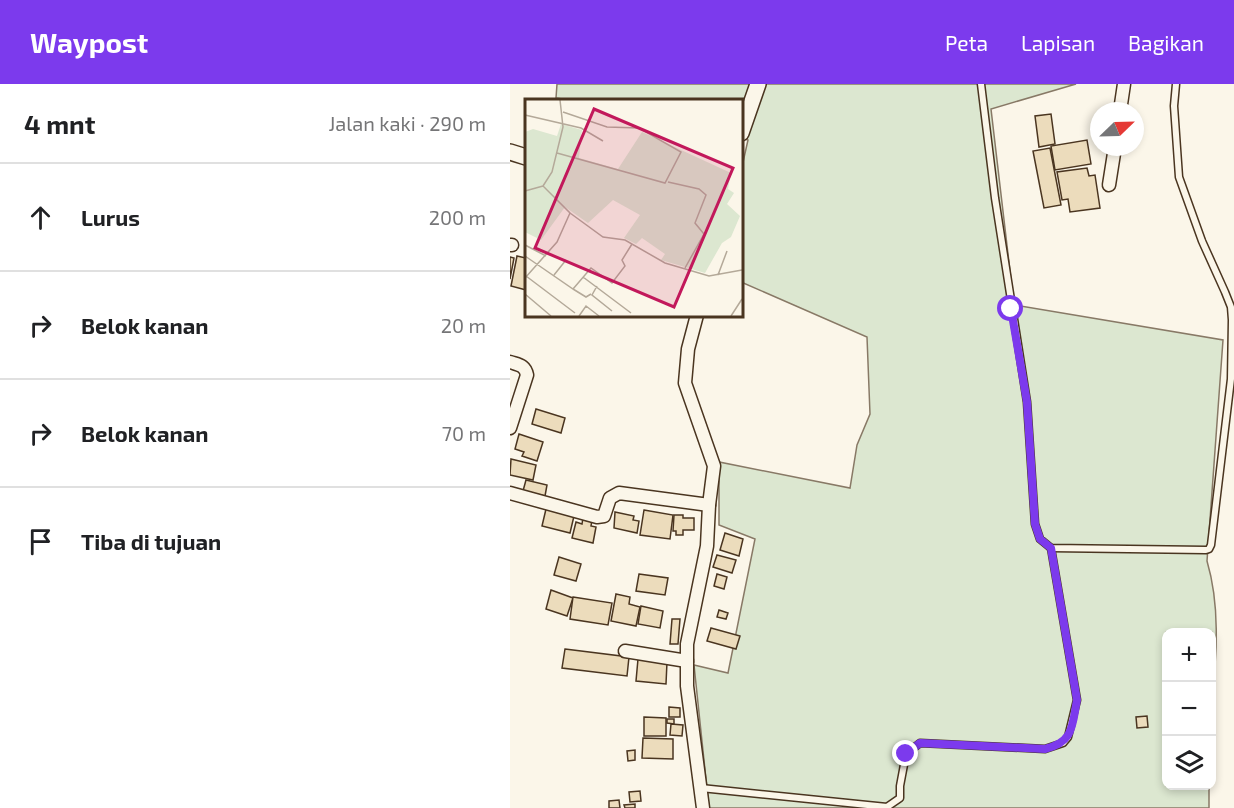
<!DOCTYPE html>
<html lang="id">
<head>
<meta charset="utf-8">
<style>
	body { margin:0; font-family:"Exo 2",sans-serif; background:#f2f2f2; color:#202124 }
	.controls { position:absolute; right:18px; bottom:18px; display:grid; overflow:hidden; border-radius:12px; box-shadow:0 3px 9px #0003 }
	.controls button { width:54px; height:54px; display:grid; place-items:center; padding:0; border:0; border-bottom:2px solid #e0e0e0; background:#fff; color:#202124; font:30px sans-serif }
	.compass { position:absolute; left:580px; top:18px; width:54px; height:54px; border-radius:50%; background:#fff; box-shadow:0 3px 9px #0003; rotate:67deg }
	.stop { position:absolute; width:18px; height:18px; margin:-14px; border:4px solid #7c3aed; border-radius:50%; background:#fff }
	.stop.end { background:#7c3aed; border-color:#fff; box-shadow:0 2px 6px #0008 }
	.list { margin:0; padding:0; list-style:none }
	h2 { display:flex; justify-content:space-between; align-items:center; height:78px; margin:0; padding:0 24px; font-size:26px }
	h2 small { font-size:20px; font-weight:400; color:#757577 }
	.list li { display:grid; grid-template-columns:39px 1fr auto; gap:18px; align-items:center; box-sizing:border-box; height:108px; padding:0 24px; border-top:2px solid #e0e0e0 }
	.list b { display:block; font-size:22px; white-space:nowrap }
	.list em { font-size:20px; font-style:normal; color:#757577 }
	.icon { flex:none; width:33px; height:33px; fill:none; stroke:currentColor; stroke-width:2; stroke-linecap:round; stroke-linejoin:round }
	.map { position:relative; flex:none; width:724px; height:724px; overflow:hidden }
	header { display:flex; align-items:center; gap:36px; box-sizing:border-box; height:84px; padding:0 30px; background:#7c3aed; color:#fff }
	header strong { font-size:28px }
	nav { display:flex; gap:33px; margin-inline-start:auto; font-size:21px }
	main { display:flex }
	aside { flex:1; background:#fff }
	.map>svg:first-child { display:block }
	.green { fill:#dce7d0; stroke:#887966; stroke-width:1.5 }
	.building { fill:#ecdcbc; stroke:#4a3520; stroke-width:1.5 }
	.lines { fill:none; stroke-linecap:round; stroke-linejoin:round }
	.service-casing { stroke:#4a3520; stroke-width:9 }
	.minor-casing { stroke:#4a3520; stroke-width:15 }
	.tertiary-casing { stroke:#4a3520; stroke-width:18 }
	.service { stroke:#fbf6e9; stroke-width:6 }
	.minor { stroke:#fbf6e9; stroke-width:12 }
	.tertiary { stroke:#fbf6e9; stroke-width:15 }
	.route { stroke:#7c3aed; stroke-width:8 }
	.inset-road { fill:none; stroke:#b4a999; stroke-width:1.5 }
	.view { fill:#c2185b; fill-opacity:0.15; stroke:#c2185b; stroke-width:3 }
	.inset-edge { fill:none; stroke:#4a3520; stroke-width:3 }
</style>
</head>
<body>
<header>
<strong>Waypost</strong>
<nav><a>Peta</a><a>Lapisan</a><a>Bagikan</a></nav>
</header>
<main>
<aside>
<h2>4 mnt<small>Jalan kaki · 290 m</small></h2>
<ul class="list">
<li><svg class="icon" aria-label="ahead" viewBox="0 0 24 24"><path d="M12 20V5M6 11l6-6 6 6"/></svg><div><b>Lurus</b></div><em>200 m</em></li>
<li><svg class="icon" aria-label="right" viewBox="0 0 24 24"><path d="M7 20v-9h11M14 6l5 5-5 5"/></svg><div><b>Belok kanan</b></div><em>20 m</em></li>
<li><svg class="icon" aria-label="right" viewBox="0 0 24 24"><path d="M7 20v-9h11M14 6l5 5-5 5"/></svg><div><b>Belok kanan</b></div><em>70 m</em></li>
<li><svg class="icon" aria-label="arrive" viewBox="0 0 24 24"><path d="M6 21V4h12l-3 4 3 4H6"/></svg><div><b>Tiba di tujuan</b></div></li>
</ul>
</aside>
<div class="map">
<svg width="724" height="724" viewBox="0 0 724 724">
	<rect width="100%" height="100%" fill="#fbf6e9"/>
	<path class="green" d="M 47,0 L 566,0 L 481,25 L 504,221 L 713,256 L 697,477 C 710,521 707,569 702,614 L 702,548 L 656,548 L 656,702 L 699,702 L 699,724 L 199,724 L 184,581 L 218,589 L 245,455 L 209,441 L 209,378 L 340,404 L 347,361 L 360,330 L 357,253 L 231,198 L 231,87 L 238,56 L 231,54 L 231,16 L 59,16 L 46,14 Z"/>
	<g class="building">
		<polygon points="541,30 545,60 529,63 525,32"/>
		<polygon points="577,56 581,80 545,86 541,62"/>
		<polygon points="540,64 551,121 534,124 523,67"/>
		<polygon points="577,84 579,92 585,91 590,124 560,128 558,115 552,116 547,88"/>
		<polygon points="7,172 16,174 16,206 1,202"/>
		<polygon points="0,173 4,174 0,195"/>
		<polygon points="26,325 55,334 51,349 22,340"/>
		<polygon points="9,350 33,358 27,377 12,372 14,368 5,365"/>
		<polygon points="1,375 26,381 23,396 0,391"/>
		<polygon points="16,396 37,401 35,412 13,407"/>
		<polygon points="36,425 64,432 60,449 32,442"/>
		<polygon points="134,426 163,431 160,455 130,451"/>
		<polygon points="105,428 124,432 123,436 129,437 127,449 104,444"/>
		<polygon points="164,431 173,431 173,434 184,434 184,446 173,446 173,451 166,451 166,447 163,447"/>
		<polygon points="73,434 82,436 81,442 86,443 83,459 62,454 66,438 72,440"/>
		<polygon points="215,449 233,455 229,472 210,466"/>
		<polygon points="207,471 226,476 222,489 203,483"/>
		<polygon points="49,473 71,480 66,497 44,491"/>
		<polygon points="129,490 158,494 155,511 126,507"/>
		<polygon points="207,490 217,493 214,505 204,502"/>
		<polygon points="41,506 63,514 57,532 36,525"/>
		<polygon points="106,510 120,513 119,520 130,523 126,542 101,537"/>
		<polygon points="63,513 102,519 98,541 60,535"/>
		<polygon points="131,522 153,527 150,544 128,540"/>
		<polygon points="209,526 218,529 216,535 207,533"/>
		<polygon points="162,535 170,535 168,560 160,560"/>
		<polygon points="201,544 230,552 226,565 197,557"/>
		<polygon points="55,565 119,573 117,592 52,584"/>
		<polygon points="128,575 157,578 156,600 126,597"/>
		<polygon points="159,623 170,624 170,633 159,633"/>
		<polygon points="637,632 638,643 627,644 626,633"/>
		<polygon points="134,633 156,634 156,652 134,652"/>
		<polygon points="157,635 164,635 164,640 157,639"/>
		<polygon points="161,640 173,641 172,652 160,651"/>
		<polygon points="133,654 163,655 163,675 132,674"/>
		<polygon points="125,666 125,676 118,677 117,667"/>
		<polygon points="130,707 131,717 120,718 119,708"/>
		<polygon points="109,716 110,724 99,724 99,717"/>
		<polygon points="125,720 125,724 115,724 114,721"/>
	</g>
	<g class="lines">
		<g class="service-casing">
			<g id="service">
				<polyline points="471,0 485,114 517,318 525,440 530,455 541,464 696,466 699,465 701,461 721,295 722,236 721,223 715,208 692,157 669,93 664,22 666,0"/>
				<polyline points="191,704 377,723 390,714 390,702 396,670 410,659 535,665 553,659 558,653 567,616 541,464"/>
			</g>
		</g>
		<g class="minor-casing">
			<g id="minor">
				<polyline points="610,27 614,0"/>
				<polyline points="599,101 605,63"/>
				<polyline points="0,161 2,161"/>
				<polyline points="187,231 178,265 175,299 204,382 199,421 197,462 177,560 177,602 193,724"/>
				<path d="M 0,278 C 9,281 15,281 17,291 L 0,344"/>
				<polyline points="0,409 87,433 94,432 100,414 109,409 199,421"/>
				<polyline points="115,567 177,577"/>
			</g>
		</g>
		<g class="tertiary-casing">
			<g id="tertiary">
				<polyline points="231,49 248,0"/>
				<polyline points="0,68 16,73"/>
			</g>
		</g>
		<use href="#service" class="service"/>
		<use href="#minor" class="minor"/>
		<use href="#tertiary" class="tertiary"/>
	</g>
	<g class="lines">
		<path class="route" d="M 396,670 L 410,659 L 535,665 C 564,658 562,642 567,616 L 541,464 L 530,455 L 525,440 L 517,318 L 501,225"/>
	</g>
	<g transform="translate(15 15)">
		<rect width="218" height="218" fill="#fbf6e9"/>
		<path d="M 36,25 L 57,31 L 54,59 L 93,70 L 117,33 L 206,74 L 203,90 L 209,94 L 202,105 L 215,117 L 206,138 L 197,144 L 180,174 L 136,161 L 140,155 L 117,139 L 111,145 L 99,139 L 115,116 L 88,101 L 63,124 L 40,108 L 16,141 L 0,133 L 0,33 L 8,30 L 32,37 Z" fill="#dce7d0"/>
		<path class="inset-road" d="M 0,16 L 56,29 L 78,42M 32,54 L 140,84 L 156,53 L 114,29 L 82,28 L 38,13M 143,83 L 174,90 L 181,96 L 170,124 L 179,135 L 160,169M 0,92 L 18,87M 45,114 L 78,138 L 100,141 L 140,164 L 184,177 L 217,171M 0,146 L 21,157M 0,157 L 48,190 L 66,169 L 87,184 L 100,167 L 97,161 L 107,145M 29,176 L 41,161M 193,176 L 202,152M 1,177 L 50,214M 58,178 L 106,214M 0,179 L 32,143 L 45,114 L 18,87 L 27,73 L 38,28 L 35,1M 72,187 L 67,196 L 87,212M 48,190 L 61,198 L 66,195M 0,195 L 26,217M 54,217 L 61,207 L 74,217M 206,217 L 217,200"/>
		<path class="view" d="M 69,10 L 208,69 L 149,208 L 10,149 Z"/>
		<rect width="218" height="218" class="inset-edge"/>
	</g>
</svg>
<div class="controls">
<button>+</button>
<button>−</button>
<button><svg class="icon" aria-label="layers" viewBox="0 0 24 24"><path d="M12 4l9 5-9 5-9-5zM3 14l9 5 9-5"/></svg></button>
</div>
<svg class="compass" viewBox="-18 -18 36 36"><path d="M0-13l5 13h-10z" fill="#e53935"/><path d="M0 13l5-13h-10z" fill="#757577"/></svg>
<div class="stop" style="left:501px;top:225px"></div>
<div class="stop end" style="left:396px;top:670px"></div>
</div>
</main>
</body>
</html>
